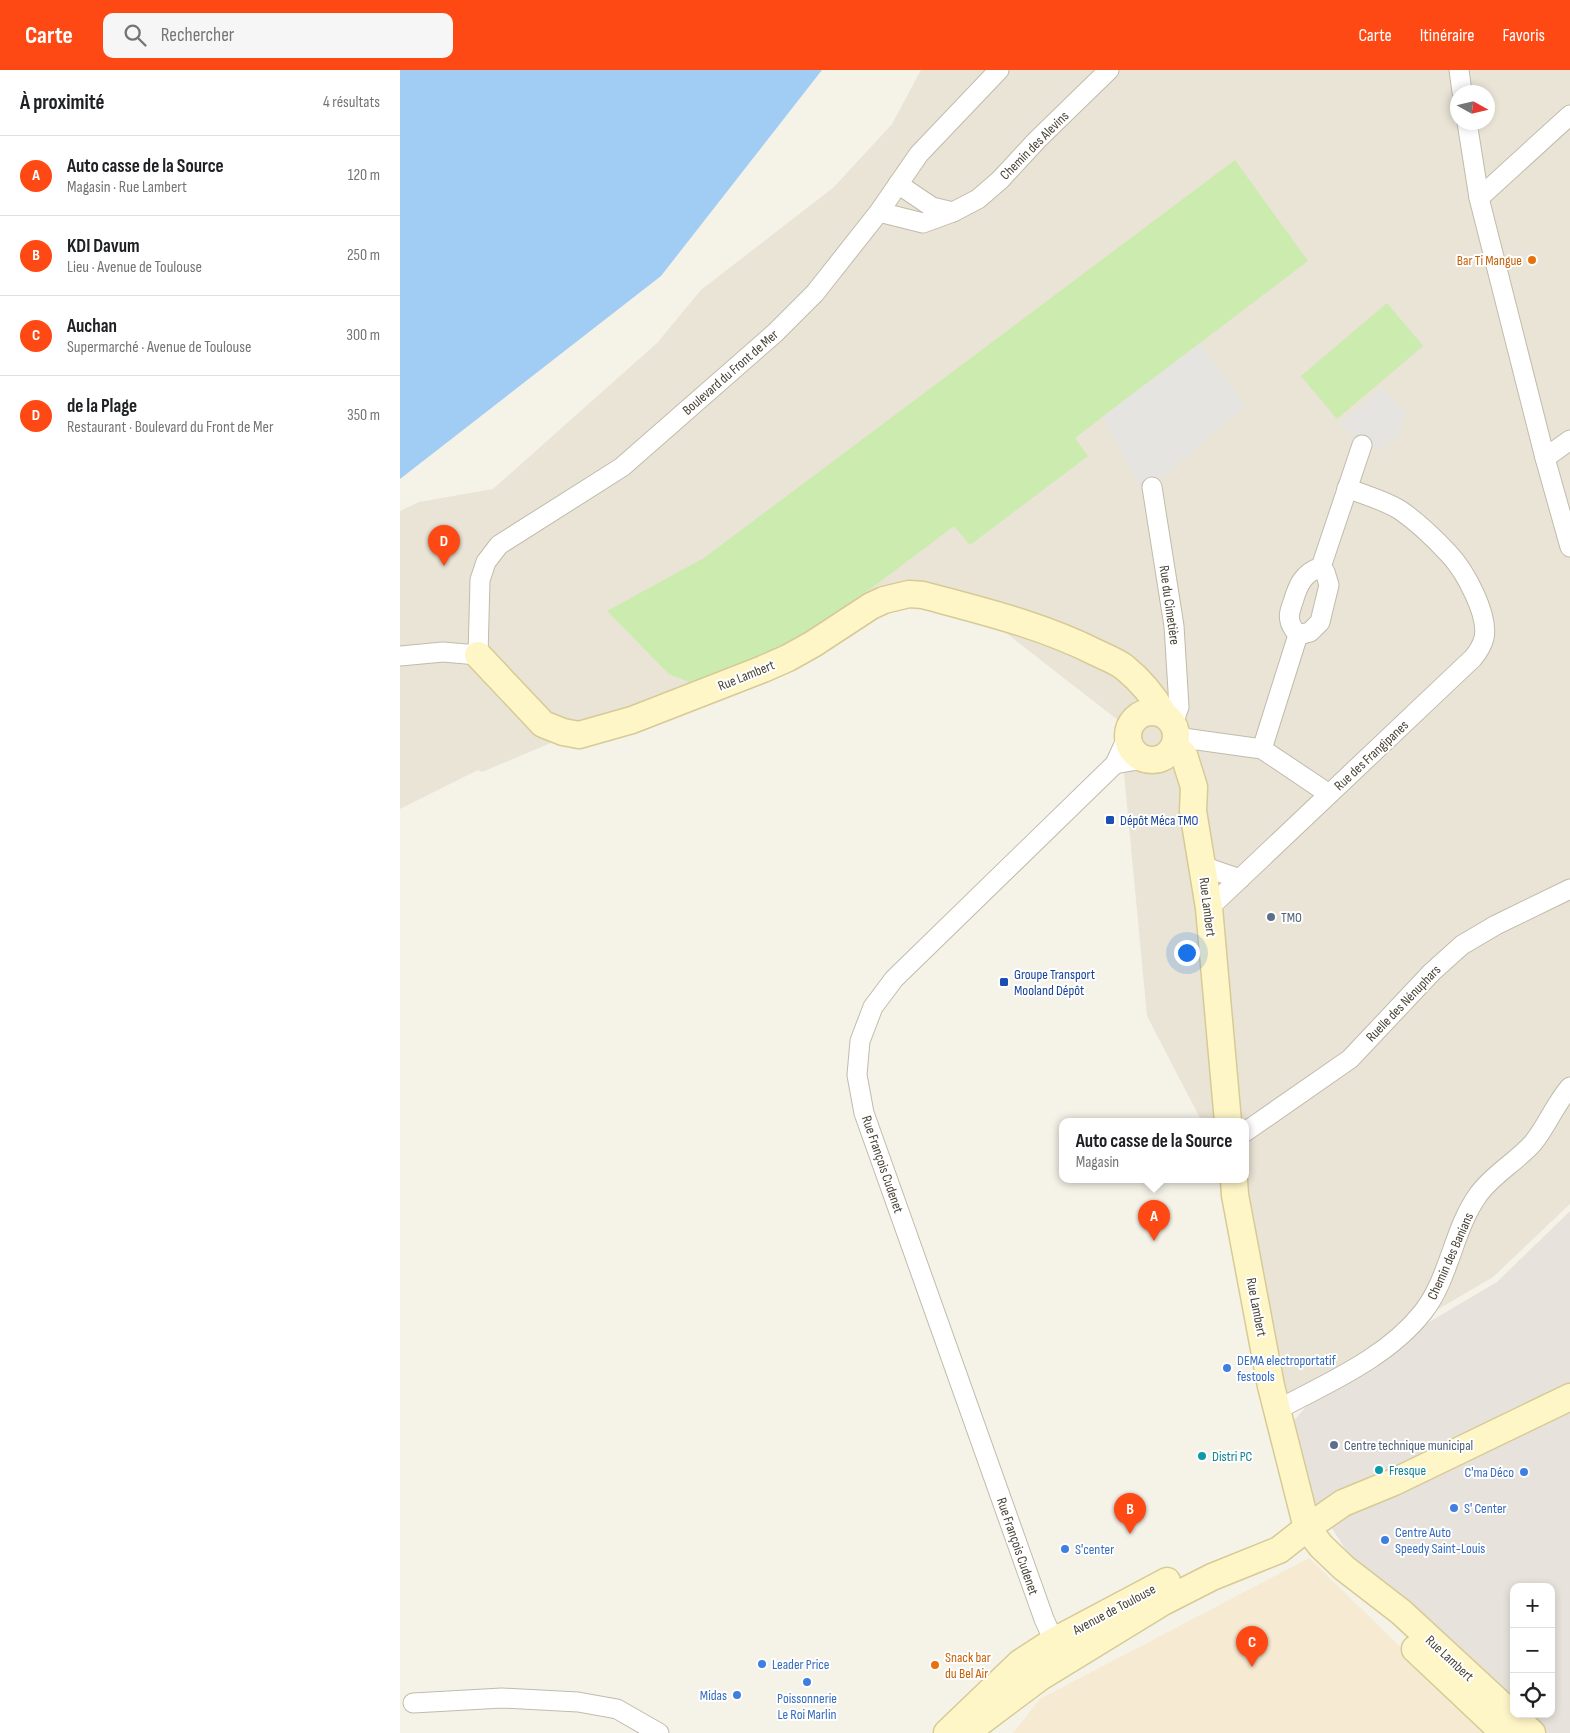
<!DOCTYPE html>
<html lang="fr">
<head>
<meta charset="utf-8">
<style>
	body { margin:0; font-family:"Sofia Sans Condensed",sans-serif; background:#f6f6f6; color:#202124 }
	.controls { position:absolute; right:15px; bottom:15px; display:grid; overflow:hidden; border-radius:10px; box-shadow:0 2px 8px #0003 }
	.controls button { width:45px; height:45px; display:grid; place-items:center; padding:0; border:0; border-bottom:1px solid #e0e0e0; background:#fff; color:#202124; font:25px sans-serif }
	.compass { position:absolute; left:1050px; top:15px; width:45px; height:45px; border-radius:50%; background:#fff; box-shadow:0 2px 8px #0003; rotate:98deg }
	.you { position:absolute; left:786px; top:882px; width:18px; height:18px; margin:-12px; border:4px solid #fff; border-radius:50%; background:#1a73e8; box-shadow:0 0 0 8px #1a73e833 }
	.badge { display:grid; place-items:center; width:32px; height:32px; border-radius:50%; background:#ff4915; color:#fff; font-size:16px; font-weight:700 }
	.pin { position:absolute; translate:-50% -41px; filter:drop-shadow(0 1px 2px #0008) }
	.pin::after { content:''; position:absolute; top:26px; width:18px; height:15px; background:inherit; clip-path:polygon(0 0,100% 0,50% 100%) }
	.popup { position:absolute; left:659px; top:1048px; width:190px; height:65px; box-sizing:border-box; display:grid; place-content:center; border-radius:10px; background:#fff; filter:drop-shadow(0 1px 4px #0005); font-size:16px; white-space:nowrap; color:#757577 }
	.popup b { font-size:19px; color:#202124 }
	.popup::after { content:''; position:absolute; left:50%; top:100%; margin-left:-10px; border:10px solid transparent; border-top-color:#fff }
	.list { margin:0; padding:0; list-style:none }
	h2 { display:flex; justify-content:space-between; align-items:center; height:65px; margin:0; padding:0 20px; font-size:21px }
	h2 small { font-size:16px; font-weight:400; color:#757577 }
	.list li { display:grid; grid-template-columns:32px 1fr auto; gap:15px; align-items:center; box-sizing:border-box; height:80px; padding:0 20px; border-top:1px solid #e0e0e0 }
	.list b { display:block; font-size:19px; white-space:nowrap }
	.list p { margin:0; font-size:16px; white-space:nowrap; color:#757577 }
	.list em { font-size:16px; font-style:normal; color:#757577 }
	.icon { flex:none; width:28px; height:28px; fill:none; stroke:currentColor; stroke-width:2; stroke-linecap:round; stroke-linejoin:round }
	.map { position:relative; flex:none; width:1170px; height:1663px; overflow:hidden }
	header { display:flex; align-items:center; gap:30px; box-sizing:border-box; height:70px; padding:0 25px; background:#ff4915; color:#fff }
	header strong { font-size:24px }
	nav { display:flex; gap:28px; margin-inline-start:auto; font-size:18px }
	.search { width:350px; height:45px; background:#f6f6f6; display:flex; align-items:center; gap:12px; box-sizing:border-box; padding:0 18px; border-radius:10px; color:#757577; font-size:19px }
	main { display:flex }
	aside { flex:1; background:#fff }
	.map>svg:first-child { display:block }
	.residential { fill:#e9e4d6; fill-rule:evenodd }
	.commercial { fill:#f7ead2 }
	.industrial { fill:#e7e3dc }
	.green { fill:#cbebaf }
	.parking { fill:#e6e4e0 }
	.water { fill:#a1ccf4 }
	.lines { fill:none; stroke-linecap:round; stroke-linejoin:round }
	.street-casing { stroke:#c1bbaa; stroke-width:21 }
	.secondary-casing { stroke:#d7ca95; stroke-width:29 }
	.street { stroke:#fff; stroke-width:19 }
	.secondary { stroke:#fff6c8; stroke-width:26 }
	.food-dot { fill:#e8710a; stroke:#fff; stroke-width:2 }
	.transit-dot { fill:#1a4fb4; stroke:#fff; stroke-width:2 }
	.service-dot { fill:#5c6f8a; stroke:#fff; stroke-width:2 }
	.shop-dot { fill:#3f7fe0; stroke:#fff; stroke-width:2 }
	.culture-dot { fill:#0f9aa8; stroke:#fff; stroke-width:2 }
	.labels { text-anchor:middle; stroke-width:4; stroke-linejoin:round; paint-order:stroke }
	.street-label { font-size:14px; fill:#494336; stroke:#fff }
	.food-label { font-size:14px; fill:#c56008; stroke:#fff; text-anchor:end }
	.transit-label { font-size:14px; fill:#164399; stroke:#fff; text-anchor:start }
	.service-label { font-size:14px; fill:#4e5e75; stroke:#fff; text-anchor:start }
	.shop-label { font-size:14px; fill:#366cbe; stroke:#fff; text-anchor:start }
	.culture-label { font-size:14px; fill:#0d838f; stroke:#fff; text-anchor:start }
</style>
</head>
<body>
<header>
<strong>Carte</strong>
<div class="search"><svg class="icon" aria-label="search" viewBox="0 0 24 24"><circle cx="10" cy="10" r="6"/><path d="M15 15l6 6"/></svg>Rechercher</div>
<nav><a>Carte</a><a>Itinéraire</a><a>Favoris</a></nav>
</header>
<main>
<aside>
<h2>À proximité<small>4 résultats</small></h2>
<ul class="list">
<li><span class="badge">A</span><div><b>Auto casse de la Source</b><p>Magasin · Rue Lambert</p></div><em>120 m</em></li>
<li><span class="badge">B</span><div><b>KDI Davum</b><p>Lieu · Avenue de Toulouse</p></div><em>250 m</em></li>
<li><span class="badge">C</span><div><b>Auchan</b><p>Supermarché · Avenue de Toulouse</p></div><em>300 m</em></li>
<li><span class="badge">D</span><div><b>de la Plage</b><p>Restaurant · Boulevard du Front de Mer</p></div><em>350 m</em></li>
</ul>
</aside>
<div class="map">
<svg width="1170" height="1663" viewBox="0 0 1170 1663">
	<rect width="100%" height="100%" fill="#f5f2e8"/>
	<path class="residential" d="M 521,0 L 1170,0 L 1170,1134 L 1093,1207 L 879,1333 L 845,1110 L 845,1052 L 802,1052 L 747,946 L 719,651 L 547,517 L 277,620 L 82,702 L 78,700 L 0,739 L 0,441 L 19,432 L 93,419 L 257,273 L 301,220 L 434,117 L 492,54 ZM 1058,22 L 1088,22 L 1088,52 L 1058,52 Z"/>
	<polygon class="commercial" points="909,1488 1089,1663 613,1663 640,1629"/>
	<polygon class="industrial" points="1170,1141 1170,1663 1135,1663 1114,1644 1151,1644 1151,1517 1114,1517 1114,1644 957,1497 909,1423 892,1353 926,1313 1097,1212"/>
	<g class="green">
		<polygon points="835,90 908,191 675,368 688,386 570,475 554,456 384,584 296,615 269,604 207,541 304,488"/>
		<polygon points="987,233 1023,276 937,349 901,306"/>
	</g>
	<g class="parking">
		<polygon points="800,273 845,336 744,424 702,347"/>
		<polygon points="982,318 1006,342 998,366 981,380 962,375 940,353"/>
	</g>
	<polygon class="water" points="0,0 422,0 261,206 0,409"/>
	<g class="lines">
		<g class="street-casing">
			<g id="street">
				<polyline points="1059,0 1062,22"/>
				<polyline points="1067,52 1079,128 1145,388 1170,477"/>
				<polyline points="498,114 532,137 553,142"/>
				<polyline points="1079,128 1170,45"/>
				<polyline points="479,142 523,153 553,142 578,129 600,110 637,70 709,0"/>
				<polyline points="1145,388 1170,370"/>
				<polyline points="752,417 774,556 779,637 773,653"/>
				<polyline points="898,565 910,562 920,552 929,515 925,502 921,497"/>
				<polyline points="0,586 43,582 78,585 80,510 86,492 99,475 222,397 375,263 415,223 479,142 519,84 599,0"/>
				<polyline points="776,667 862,679 929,724"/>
				<path d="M 862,679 L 898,565 C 895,561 891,557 890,551 C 888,544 891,538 893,532 C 898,515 903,503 921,497 L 962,375"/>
				<polyline points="715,694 743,689"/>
				<polyline points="802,796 840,809"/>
				<path d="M 809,838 L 1073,588 C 1078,582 1082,576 1084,568 C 1089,545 1065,501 1049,484 C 1036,470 1016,451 1000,440 C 984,430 964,425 947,418"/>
				<polyline points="845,1062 950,989 1032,902 1062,875 1096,855 1170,819"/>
				<path d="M 877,1340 C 927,1313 987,1288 1023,1242 C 1050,1207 1053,1160 1078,1125 C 1092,1105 1116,1092 1133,1073 C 1147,1056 1155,1034 1170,1017"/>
				<polyline points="654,1571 644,1549 464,1043 457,1005 460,971 473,937 494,909 715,694 727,668"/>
				<polyline points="13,1633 102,1628 178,1632 217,1639 259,1663"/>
			</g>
		</g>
		<g class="secondary-casing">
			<g id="secondary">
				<path d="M 78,585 L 143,654 L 163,662 L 179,665 L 232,650 L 363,599 L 388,588 L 413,574 L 471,536 L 484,530 L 509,524 L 523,525 C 582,541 642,555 697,583 C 705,587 716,591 724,597 C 740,610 753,625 763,643"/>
				<circle cx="752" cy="666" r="24"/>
				<polyline points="774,676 784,685 794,717 793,741 809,838 828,1052"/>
				<polyline points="834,1110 835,1125 871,1316 907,1458 921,1476 944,1498 1001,1542 1132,1663"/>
				<polyline points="1015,1579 1104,1663"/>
				<polyline points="547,1663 620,1593 654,1571 767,1511"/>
				<polyline points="572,1663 579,1653 639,1608 763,1532 812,1507 879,1480 907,1458 943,1433 994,1412 1170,1327"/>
			</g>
		</g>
		<use href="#street" class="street"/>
		<use href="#secondary" class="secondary"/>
	</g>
	<g class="food-dot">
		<circle cx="1132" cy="190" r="5"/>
		<circle cx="535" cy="1595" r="5"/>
	</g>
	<g class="transit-dot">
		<rect x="705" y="745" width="10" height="10" rx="2.5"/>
		<rect x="599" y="907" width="10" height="10" rx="2.5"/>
	</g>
	<g class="service-dot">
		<circle cx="871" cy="847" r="5"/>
		<circle cx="934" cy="1375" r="5"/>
	</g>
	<g class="shop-dot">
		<circle cx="827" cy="1298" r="5"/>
		<circle cx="1124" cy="1402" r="5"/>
		<circle cx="1054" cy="1438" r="5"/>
		<circle cx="985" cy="1470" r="5"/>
		<circle cx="665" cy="1479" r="5"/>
		<circle cx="362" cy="1594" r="5"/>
		<circle cx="407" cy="1612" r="5"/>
		<circle cx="337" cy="1625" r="5"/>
	</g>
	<g class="culture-dot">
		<circle cx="802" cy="1386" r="5"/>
		<circle cx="979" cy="1400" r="5"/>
	</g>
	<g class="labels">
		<g class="street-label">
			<text transform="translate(634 75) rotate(-45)" y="5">Chemin des Alevins</text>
			<text transform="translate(330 302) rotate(-41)" y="5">Boulevard du Front de Mer</text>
			<text transform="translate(770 535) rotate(82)" y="5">Rue du Cimetière</text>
			<text transform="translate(346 605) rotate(-22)" y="5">Rue Lambert</text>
			<text transform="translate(971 685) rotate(-43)" y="5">Rue des Frangipanes</text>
			<text transform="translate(808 837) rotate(83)" y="5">Rue Lambert</text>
			<text transform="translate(1003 933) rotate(-46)" y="5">Ruelle des Nénuphars</text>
			<text transform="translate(483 1094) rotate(71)" y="5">Rue François Cudenet</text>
			<text transform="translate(1050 1186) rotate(-66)" y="5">Chemin des Banians</text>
			<text transform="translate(857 1237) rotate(79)" y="5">Rue Lambert</text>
			<text transform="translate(618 1476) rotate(71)" y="5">Rue François Cudenet</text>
			<text transform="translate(714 1539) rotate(-28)" y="5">Avenue de Toulouse</text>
			<text transform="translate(1050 1588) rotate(43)" y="5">Rue Lambert</text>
		</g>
		<g class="food-label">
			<text x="1122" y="195">Bar Ti Mangue</text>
			<text x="545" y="1592" text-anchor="start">Snack bar<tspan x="545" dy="16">du Bel Air</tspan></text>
		</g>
		<g class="transit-label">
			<text x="720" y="755">Dépôt Méca TMO</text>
			<text x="614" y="909">Groupe Transport<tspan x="614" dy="16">Mooland Dépôt</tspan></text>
		</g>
		<g class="service-label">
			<text x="881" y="852">TMO</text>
			<text x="944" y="1380">Centre technique municipal</text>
		</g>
		<g class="shop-label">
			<text x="837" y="1295">DEMA electroportatif<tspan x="837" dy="16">festools</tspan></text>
			<text x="1114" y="1407" text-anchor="end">C'ma Déco</text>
			<text x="1064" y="1443">S' Center</text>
			<text x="995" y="1467">Centre Auto<tspan x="995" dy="16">Speedy Saint-Louis</tspan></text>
			<text x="675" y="1484">S'center</text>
			<text x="372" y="1599">Leader Price</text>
			<text x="327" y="1630" text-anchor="end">Midas</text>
			<text x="407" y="1633" text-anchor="middle">Poissonnerie<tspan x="407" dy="16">Le Roi Marlin</tspan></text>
		</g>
		<g class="culture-label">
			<text x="812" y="1391">Distri PC</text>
			<text x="989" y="1405">Fresque</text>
		</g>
	</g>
</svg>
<div class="controls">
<button>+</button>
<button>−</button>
<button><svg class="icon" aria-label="locate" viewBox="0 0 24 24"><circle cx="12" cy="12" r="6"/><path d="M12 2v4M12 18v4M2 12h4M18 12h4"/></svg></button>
</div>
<svg class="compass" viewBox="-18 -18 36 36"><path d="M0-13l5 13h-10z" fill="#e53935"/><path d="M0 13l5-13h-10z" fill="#757577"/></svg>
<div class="you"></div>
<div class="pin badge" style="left:754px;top:1171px">A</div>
<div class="popup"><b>Auto casse de la Source</b>Magasin</div>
<div class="pin badge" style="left:730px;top:1464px">B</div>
<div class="pin badge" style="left:852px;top:1597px">C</div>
<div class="pin badge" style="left:44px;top:496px">D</div>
</div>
</main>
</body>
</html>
